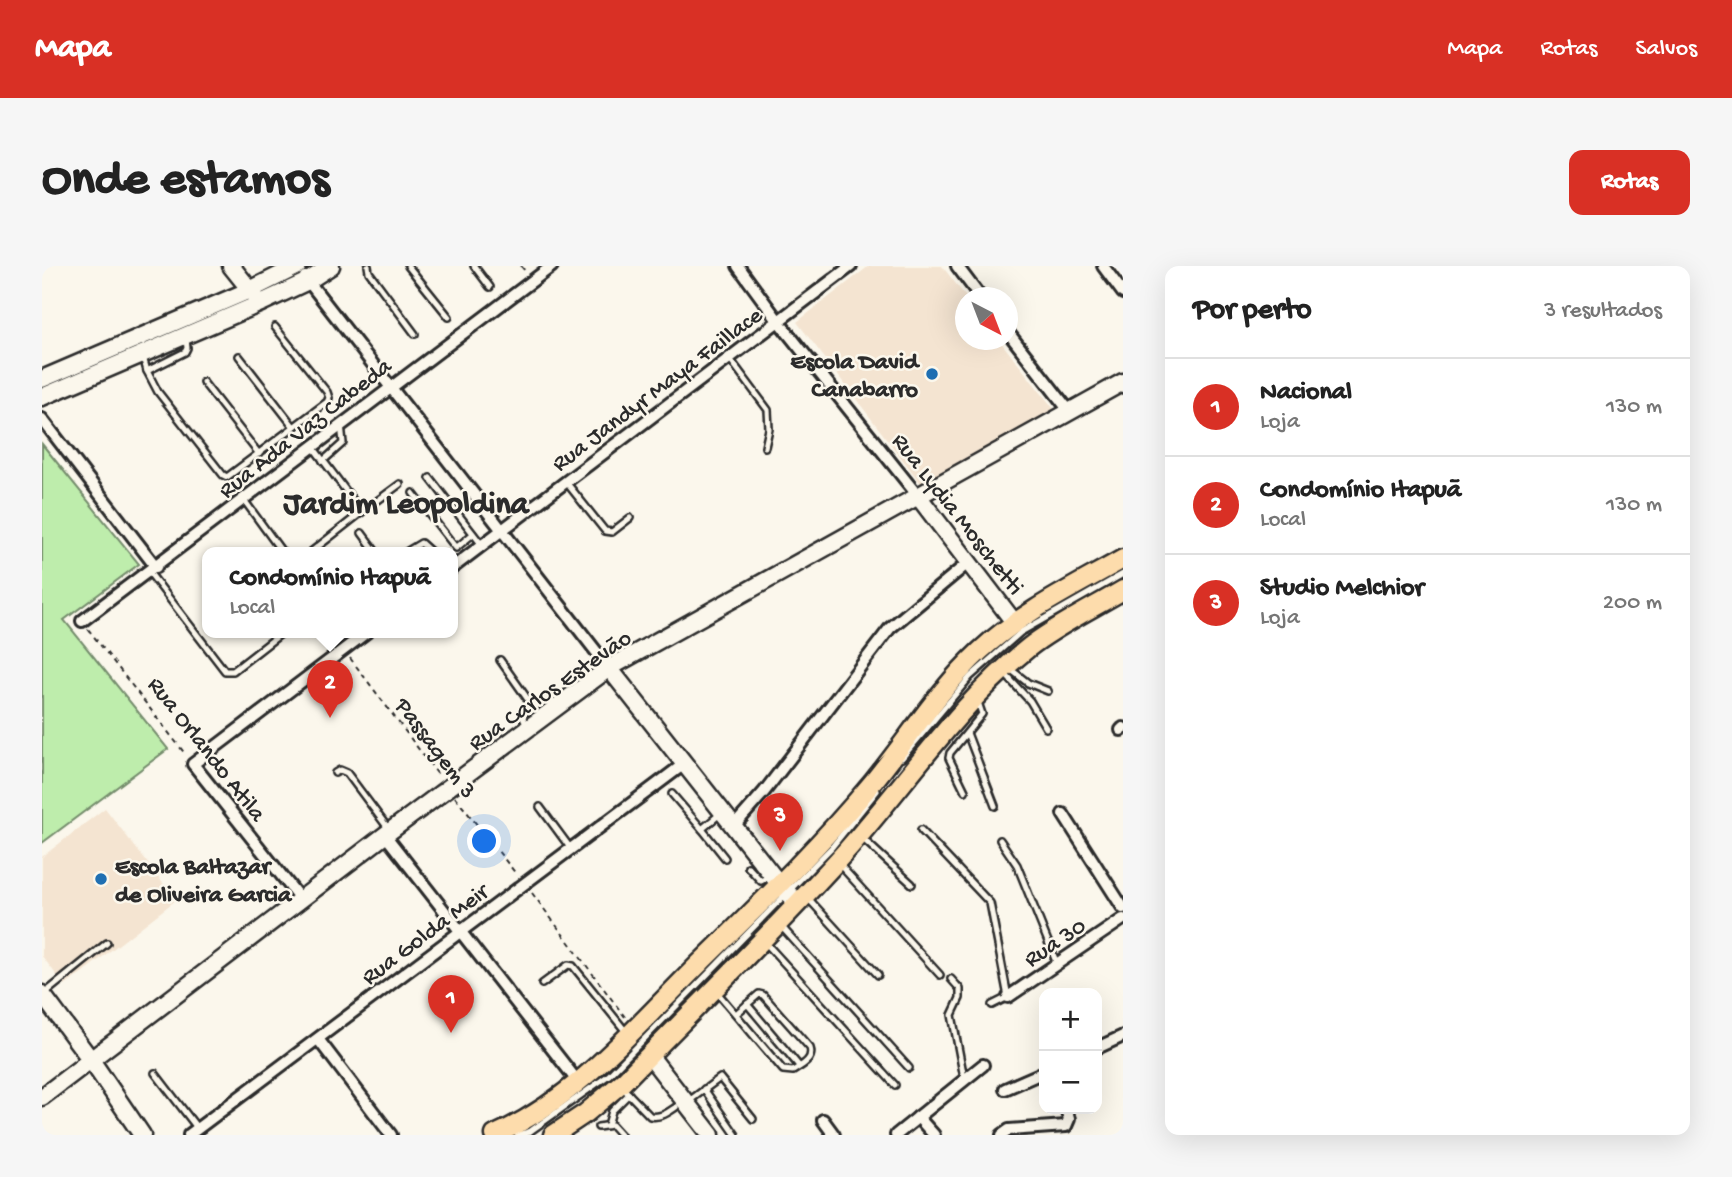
<!DOCTYPE html>
<html lang="pt">
<head>
<meta charset="utf-8">
<style>
	body { margin:0; font-family:"Gochi Hand",sans-serif; background:#f6f6f6; color:#222 }
	.controls { position:absolute; right:21px; bottom:21px; display:grid; overflow:hidden; border-radius:14px; box-shadow:0 7px 28px #0002 }
	.controls button { width:63px; height:63px; display:grid; place-items:center; padding:0; border:0; border-bottom:2px solid #e0e0e0; background:#fff; color:#222; font:35px sans-serif }
	.compass { position:absolute; left:913px; top:21px; width:63px; height:63px; border-radius:50%; background:#fff; box-shadow:0 7px 28px #0002; rotate:138deg }
	.you { position:absolute; left:443px; top:576px; width:24px; height:24px; margin:-18px; border:5px solid #fff; border-radius:50%; background:#1a73e8; box-shadow:0 0 0 10px #1a73e833 }
	.badge { display:grid; place-items:center; width:46px; height:46px; border-radius:50%; background:#d93025; color:#fff; font-size:23px; font-weight:700 }
	.pin { position:absolute; translate:-50% -58px; filter:drop-shadow(0 2px 4px #0008) }
	.pin::after { content:''; position:absolute; top:37px; width:24px; height:21px; background:inherit; clip-path:polygon(0 0,100% 0,50% 100%) }
	.popup { position:absolute; left:160px; top:281px; width:256px; height:91px; box-sizing:border-box; display:grid; place-content:center; border-radius:14px; background:#fff; filter:drop-shadow(0 2px 5px #0005); font-size:23px; white-space:nowrap; color:#767676 }
	.popup b { font-size:26px; color:#222 }
	.popup::after { content:''; position:absolute; left:50%; top:100%; margin-left:-14px; border:14px solid transparent; border-top-color:#fff }
	.list { margin:0; padding:0; list-style:none }
	h2 { display:flex; justify-content:space-between; align-items:center; height:91px; margin:0; padding:0 28px; font-size:30px }
	h2 small { font-size:23px; font-weight:400; color:#767676 }
	.list li { display:grid; grid-template-columns:46px 1fr auto; gap:21px; align-items:center; box-sizing:border-box; height:98px; padding:0 28px; border-top:2px solid #e0e0e0 }
	.list b { display:block; font-size:26px; white-space:nowrap }
	.list p { margin:0; font-size:23px; white-space:nowrap; color:#767676 }
	.list em { font-size:23px; font-style:normal; color:#767676 }
	.map { position:relative; flex:none; width:1081px; height:869px; overflow:hidden; border-radius:14px }
	header { display:flex; align-items:center; gap:42px; box-sizing:border-box; height:98px; padding:0 35px; background:#d93025; color:#fff }
	header strong { font-size:33px }
	nav { display:flex; gap:38px; margin-inline-start:auto; font-size:24px }
	.intro { display:flex; align-items:center; justify-content:space-between; box-sizing:border-box; height:168px; padding:0 42px }
	h1 { margin:0; font-size:49px }
	.button { padding:18px 32px; border-radius:14px; background:#d93025; color:#fff; font-size:24px; font-weight:700 }
	main { display:flex; gap:42px; padding:0 42px }
	aside { flex:1; background:#fff; border-radius:14px; box-shadow:0 7px 28px #0002 }
	.map>svg:first-child { display:block }
	.built { fill:#f4e4d1 }
	.green { fill:#beedac; stroke:#748c6c; stroke-width:2 }
	.lines { fill:none; stroke-linecap:round; stroke-linejoin:round }
	.lane-casing { stroke:#2b2b2b; stroke-width:10 }
	.street-casing { stroke:#2b2b2b; stroke-width:16 }
	.secondary-casing { stroke:#2b2b2b; stroke-width:21 }
	.primary-casing { stroke:#2b2b2b; stroke-width:23 }
	.path { stroke:#2b2b2b; stroke-width:2; stroke-dasharray:5 5; stroke-linecap:butt }
	.lane { stroke:#fbf7ec; stroke-width:5 }
	.street { stroke:#fbf7ec; stroke-width:10 }
	.secondary { stroke:#fbf7ec; stroke-width:16 }
	.primary { stroke:#fddcac; stroke-width:18 }
	.poi-dot { fill:#1f6fb2; stroke:#fbf7ec; stroke-width:2.5 }
	.labels { text-anchor:middle; stroke-width:5; stroke-linejoin:round; paint-order:stroke }
	.poi-label { font-size:24px; font-weight:bold; fill:#2b2b2b; stroke:#fbf7ec; text-anchor:end }
	.street-label { font-size:24px; fill:#2b2b2b; stroke:#fbf7ec }
	.district-label { font-size:32px; font-weight:bold; fill:#2b2b2b; stroke:#fbf7ec }
</style>
</head>
<body>
<header>
<strong>Mapa</strong>
<nav><a>Mapa</a><a>Rotas</a><a>Salvos</a></nav>
</header>
<div class="intro"><h1>Onde estamos</h1><a class="button">Rotas</a></div>
<main>
<div class="map">
<svg width="1081" height="869" viewBox="0 0 1081 869">
	<rect width="100%" height="100%" fill="#fbf7ec"/>
	<filter id="ink" filterUnits="userSpaceOnUse"><feTurbulence type="fractalNoise" baseFrequency=".0143" numOctaves="2"/><feDisplacementMap in="SourceGraphic" scale="14" xChannelSelector="R" yChannelSelector="G"/><feConvolveMatrix kernelMatrix="1 2 1 2 8 2 1 2 1" color-interpolation-filters="sRGB"/></filter>
	<g filter="url(#ink)">
		<g class="built">
			<polygon points="827,0 900,0 924,31 923,74 957,74 1012,143 880,219 755,56"/>
			<polygon points="63,542 134,634 23,720 0,690 0,591"/>
		</g>
		<polygon class="green" points="0,178 97,298 22,354 126,483 0,577"/>
		<g class="lines">
			<g class="lane-casing">
				<g id="lane">
					<polyline points="326,0 327,6 373,68"/>
					<polyline points="366,0 407,51"/>
					<polyline points="432,0 448,21"/>
					<polyline points="197,90 252,161"/>
					<polyline points="101,91 105,105 143,86 145,82 144,73"/>
					<polyline points="688,93 726,144 727,163 723,181"/>
					<polyline points="105,105 116,126 181,209 185,211 285,136 287,132 285,126 233,61"/>
					<polyline points="161,116 217,188"/>
					<polyline points="281,195 301,177 299,158"/>
					<polyline points="388,212 440,279"/>
					<polyline points="524,216 563,265 570,266 588,252"/>
					<polyline points="371,227 414,282 431,268"/>
					<polyline points="202,234 240,286"/>
					<polyline points="320,246 358,218"/>
					<polyline points="320,267 334,286"/>
					<polyline points="269,286 320,246 271,181"/>
					<polyline points="364,286 379,277 389,286"/>
					<polyline points="107,306 183,405 191,405 241,366"/>
					<polyline points="458,394 487,435 481,452 485,460"/>
					<polyline points="967,402 986,417 1006,425"/>
					<polyline points="962,407 988,435 1004,462"/>
					<polyline points="925,467 953,540"/>
					<polyline points="860,492 928,411 979,366 1081,308"/>
					<polyline points="293,507 298,504 305,507 346,562"/>
					<polyline points="923,525 907,492 908,487 940,448 935,433"/>
					<polyline points="630,528 660,563 678,548"/>
					<polyline points="498,541 529,583"/>
					<polyline points="660,563 683,592"/>
					<polyline points="879,564 948,637 966,731 950,739"/>
					<polyline points="820,572 870,618"/>
					<polyline points="958,574 975,599 1015,698"/>
					<polyline points="797,598 898,709"/>
					<polyline points="706,601 719,615 728,610"/>
					<polyline points="765,631 836,709"/>
					<polyline points="738,659 867,802"/>
					<polyline points="722,675 853,819"/>
					<polyline points="909,713 918,723 918,732 910,749 922,812"/>
					<polyline points="500,718 526,699 531,700 585,767"/>
					<path d="M 674,725 L 741,804 L 751,805 C 760,799 772,794 768,782 L 721,729 L 717,728 L 694,748"/>
					<polyline points="2,728 65,677"/>
					<polyline points="705,738 757,800"/>
					<polyline points="113,807 156,863"/>
					<path d="M 579,820 L 608,850 C 619,852 625,847 634,841"/>
					<polyline points="662,823 694,869"/>
					<polyline points="647,835 678,812 711,853"/>
					<polyline points="566,859 570,845 587,828"/>
					<polyline points="556,861 570,859 579,869"/>
					<polyline points="475,869 487,866"/>
					<polyline points="483,869 567,809 790,581 835,525"/>
				</g>
			</g>
			<g class="street-casing">
				<g id="street">
					<polyline points="696,0 737,56 876,230"/>
					<polyline points="915,0 939,32"/>
					<polyline points="1061,0 1081,27"/>
					<polyline points="263,11 567,402"/>
					<polyline points="965,65 1028,146"/>
					<polyline points="0,153 114,301"/>
					<polyline points="410,302 809,0"/>
					<polyline points="40,355 510,0"/>
					<polyline points="1079,464 1081,462"/>
					<polyline points="1021,548 1081,642"/>
					<polyline points="692,560 722,526 848,362 926,297"/>
					<polyline points="343,569 536,816"/>
					<polyline points="259,634 151,498 325,366"/>
					<polyline points="966,731 1081,653"/>
					<polyline points="276,773 349,869"/>
					<polyline points="1055,782 1081,770"/>
					<polyline points="963,823 1002,806"/>
					<polyline points="876,851 892,869"/>
					<polyline points="781,854 792,869"/>
					<polyline points="147,869 642,498"/>
					<polyline points="854,869 941,799"/>
					<polyline points="960,869 967,864 1024,860 1027,853 1024,843"/>
				</g>
			</g>
			<g class="secondary-casing">
				<g id="secondary">
					<polyline points="189,0 213,30"/>
					<polyline points="0,113 208,24 256,0"/>
					<polyline points="0,131 219,37 266,15 289,0"/>
					<polyline points="876,230 972,356"/>
					<polyline points="567,402 738,619 755,636"/>
					<polyline points="0,728 49,794 100,869"/>
					<polyline points="607,789 669,869"/>
					<polyline points="0,831 343,569 567,402 1081,116"/>
				</g>
			</g>
			<g class="primary-casing">
				<g id="primary">
					<path d="M 453,869 C 536,832 595,759 659,696 C 718,638 778,580 831,516 C 867,472 897,423 938,385 C 980,346 1032,321 1081,293"/>
					<path d="M 511,869 L 544,847 L 582,815 C 654,741 727,670 796,594 C 860,524 912,442 986,382 C 1012,361 1051,342 1081,324"/>
				</g>
			</g>
			<g class="path">
				<polyline points="479,0 484,6"/>
				<polyline points="46,363 144,489"/>
				<polyline points="308,392 397,510"/>
				<polyline points="413,531 475,609"/>
				<polyline points="490,627 583,751"/>
			</g>
			<use href="#lane" class="lane"/>
			<use href="#street" class="street"/>
			<use href="#secondary" class="secondary"/>
			<use href="#primary" class="primary"/>
		</g>
	</g>
	<g class="poi-dot">
		<circle cx="890" cy="108" r="7"/>
		<circle cx="59" cy="613" r="7"/>
	</g>
	<g class="labels">
		<g class="poi-label">
			<text x="876" y="102">Escola David<tspan x="876" dy="28">Canabarro</tspan></text>
			<text x="73" y="607" text-anchor="start">Escola Baltazar<tspan x="73" dy="28">de Oliveira Garcia</tspan></text>
		</g>
		<g class="street-label">
			<text transform="translate(614 122) rotate(-37)" y="8">Rua Jandyr Maya Faillace</text>
			<text transform="translate(262 161) rotate(-38)" y="8">Rua Ada Vaz Cabeda</text>
			<text transform="translate(917 247) rotate(52)" y="8">Rua Lydia Moschetti</text>
			<text transform="translate(507 423) rotate(-35)" y="8">Rua Carlos Estevão</text>
			<text transform="translate(395 481) rotate(53)" y="8">Passagem 3</text>
			<text transform="translate(166 482) rotate(52)" y="8">Rua Orlando Atila</text>
			<text transform="translate(382 667) rotate(-37)" y="8">Rua Golda Meir</text>
			<text transform="translate(1012 675) rotate(-34)" y="8">Rua 30</text>
		</g>
		<g class="district-label">
			<text x="364" y="246">Jardim Leopoldina</text>
		</g>
	</g>
</svg>
<div class="controls">
<button>+</button>
<button>−</button>
</div>
<svg class="compass" viewBox="-18 -18 36 36"><path d="M0-13l5 13h-10z" fill="#e53935"/><path d="M0 13l5-13h-10z" fill="#767676"/></svg>
<div class="you"></div>
<div class="pin badge" style="left:409px;top:767px">1</div>
<div class="pin badge" style="left:288px;top:452px">2</div>
<div class="popup"><b>Condomínio Itapuã</b>Local</div>
<div class="pin badge" style="left:738px;top:585px">3</div>
</div>
<aside>
<h2>Por perto<small>3 resultados</small></h2>
<ul class="list">
<li><span class="badge">1</span><div><b>Nacional</b><p>Loja</p></div><em>130 m</em></li>
<li><span class="badge">2</span><div><b>Condomínio Itapuã</b><p>Local</p></div><em>130 m</em></li>
<li><span class="badge">3</span><div><b>Studio Melchior</b><p>Loja</p></div><em>200 m</em></li>
</ul>
</aside>
</main>
</body>
</html>
